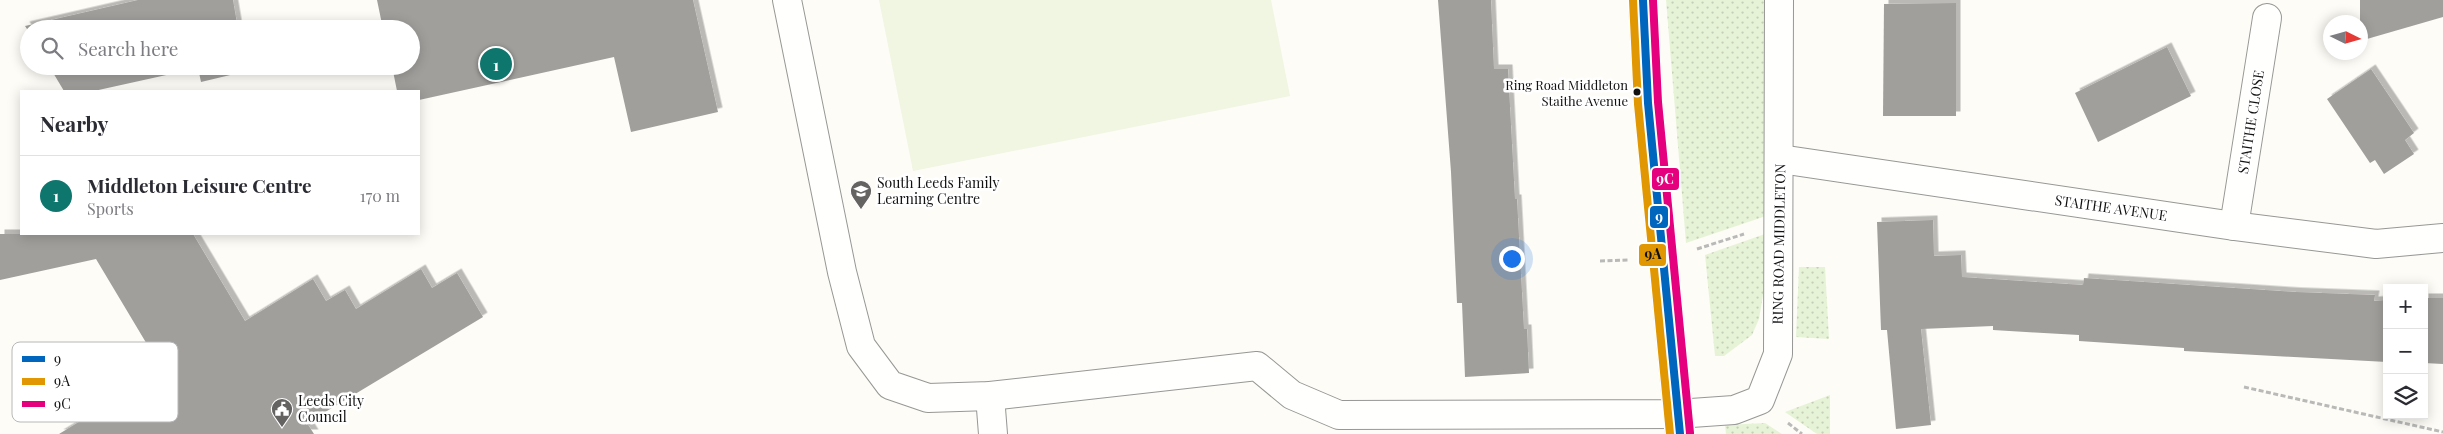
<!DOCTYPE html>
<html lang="en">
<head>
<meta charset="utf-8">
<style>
	body { margin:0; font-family:"Playfair Display",serif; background:#f2f2f3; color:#2b2b33 }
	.controls { position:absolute; right:15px; bottom:15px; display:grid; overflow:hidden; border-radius:0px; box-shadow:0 2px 12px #0003 }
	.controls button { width:45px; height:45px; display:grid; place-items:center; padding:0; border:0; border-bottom:1px solid #e1e1e2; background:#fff; color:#2b2b33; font:25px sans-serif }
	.compass { position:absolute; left:2323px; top:15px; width:45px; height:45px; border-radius:50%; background:#fff; box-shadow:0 2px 12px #0003; rotate:95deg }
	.you { position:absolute; left:1511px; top:258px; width:18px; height:18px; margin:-12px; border:4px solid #fff; border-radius:50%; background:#1a73e8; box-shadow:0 0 0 8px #1a73e833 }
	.badge { display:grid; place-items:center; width:32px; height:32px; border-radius:50%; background:#0f766e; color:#fff; font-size:16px; font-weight:700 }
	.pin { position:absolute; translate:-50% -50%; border:2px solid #fff; box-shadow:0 1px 5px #0006 }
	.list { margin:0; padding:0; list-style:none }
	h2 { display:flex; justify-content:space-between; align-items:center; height:65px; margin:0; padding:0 20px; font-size:21px }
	h2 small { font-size:16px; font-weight:400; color:#7c7c81 }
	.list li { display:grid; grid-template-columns:32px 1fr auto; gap:15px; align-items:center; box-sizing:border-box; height:80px; padding:0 20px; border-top:1px solid #e1e1e2 }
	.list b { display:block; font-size:19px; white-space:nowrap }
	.list p { margin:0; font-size:16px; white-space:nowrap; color:#7c7c81 }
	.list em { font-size:16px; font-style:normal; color:#7c7c81 }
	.icon { flex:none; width:28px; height:28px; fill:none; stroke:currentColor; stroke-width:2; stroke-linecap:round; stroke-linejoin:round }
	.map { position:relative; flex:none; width:2443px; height:434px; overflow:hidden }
	.search { position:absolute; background:#fff; box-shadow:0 2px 12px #0003; left:20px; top:20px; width:400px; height:55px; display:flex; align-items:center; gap:12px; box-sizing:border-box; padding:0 18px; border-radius:28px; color:#7c7c81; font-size:19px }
	.panel { position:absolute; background:#fff; box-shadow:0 2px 12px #0003; left:20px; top:90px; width:400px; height:145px; border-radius:0px }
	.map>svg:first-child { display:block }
	.grass { fill:url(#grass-dots) }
	.pitch { fill:#f0f6e1 }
	.building { fill:#a19f9c; filter:url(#shadow) }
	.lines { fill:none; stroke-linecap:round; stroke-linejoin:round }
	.minor-casing { stroke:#979795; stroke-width:30 }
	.path { stroke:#b9b9b8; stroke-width:3; stroke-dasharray:5 2.5; stroke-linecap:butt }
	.minor { stroke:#fffffe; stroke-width:28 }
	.bus-1-casing { stroke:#fff; stroke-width:11 }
	.bus-2-casing { stroke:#fff; stroke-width:11 }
	.bus-3-casing { stroke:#fff; stroke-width:11 }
	.bus-1 { stroke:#0065bd; stroke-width:8 }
	.bus-2 { stroke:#e09702; stroke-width:8 }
	.bus-3 { stroke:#e5007d; stroke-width:8 }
	.bus-dot { fill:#111; stroke:#fff; stroke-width:2 }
	.labels { text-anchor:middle; stroke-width:5; stroke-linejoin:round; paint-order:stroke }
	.bus-label { font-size:13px; fill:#111; stroke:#fff; text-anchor:end }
	.street-label { font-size:14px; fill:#111; stroke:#fff }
	.poi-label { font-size:14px; fill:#111; stroke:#fff; text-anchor:start }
	.key { fill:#fff; stroke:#b8b8b8; stroke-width:1 }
	.key-label { font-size:14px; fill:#111 }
	.line-badge { stroke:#fff; stroke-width:2 }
	.badge-label { font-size:14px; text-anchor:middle; font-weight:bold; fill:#fff }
	.pale-badge-label { font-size:14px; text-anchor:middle; font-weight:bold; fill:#111 }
</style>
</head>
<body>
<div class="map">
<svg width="2443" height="434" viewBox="0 0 2443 434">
	<defs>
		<pattern id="grass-dots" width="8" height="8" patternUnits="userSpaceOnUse" patternTransform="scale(1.25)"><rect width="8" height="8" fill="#e7f3d7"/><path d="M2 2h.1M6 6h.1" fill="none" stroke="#c5cfb8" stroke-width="1.8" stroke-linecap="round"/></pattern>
		<filter id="shadow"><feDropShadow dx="4.5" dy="-4.5" stdDeviation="0" flood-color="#0004"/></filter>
	</defs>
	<rect width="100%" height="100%" fill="#fdfcf7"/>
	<g class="grass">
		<polygon points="1666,0 1765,0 1766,216 1686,243"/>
		<polygon points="1765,234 1764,289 1759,319 1752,335 1724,356 1715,356 1705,255"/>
		<polygon points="1799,267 1825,267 1829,339 1796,337"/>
		<polygon points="1830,395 1830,434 1817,434 1785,412"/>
		<polygon points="1765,423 1782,434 1726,434 1725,425"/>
	</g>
	<polygon class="pitch" points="879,0 1271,0 1290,96 913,171"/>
	<g class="building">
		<polygon points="138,0 233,0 238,29 29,29 29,32 25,26"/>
		<polygon points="377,0 693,0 718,112 631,132 614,57 419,100 419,91 397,91 392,66 411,66 411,29 383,29"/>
		<polygon points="1438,0 1491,0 1494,69 1508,69 1515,199 1517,199 1524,329 1527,329 1529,373 1465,377 1462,303 1457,303 1451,172"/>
		<polygon points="2360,0 2443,0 2443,17 2360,41"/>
		<polygon points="1956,3 1956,116 1883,116 1884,4"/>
		<polygon points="2167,47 2191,96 2098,142 2075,93"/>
		<polygon points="49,66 246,66 247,71 201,82 198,68 94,91 64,91"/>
		<polygon points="2371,69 2414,133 2405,140 2414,154 2384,174 2375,160 2370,163 2327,99"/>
		<polygon points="1933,220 1934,256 1961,255 1962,277 2083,285 2084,278 2296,292 2375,295 2374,301 2387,300 2387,362 2184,351 2184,348 2079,341 2079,335 1993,330 1993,326 1921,329 1931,425 1896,429 1887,330 1881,330 1877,222"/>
		<polygon points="0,234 193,234 245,321 313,279 326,301 345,290 356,309 421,269 432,288 457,273 483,317 307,423 314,434 59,434 163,371 96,259 0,280"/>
		<polygon points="2424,298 2443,298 2443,364 2424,363"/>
	</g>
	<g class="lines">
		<g class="minor-casing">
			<g id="minor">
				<polyline points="787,0 842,272 861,346 890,385 928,398 990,396 1257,366 1292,395 1339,415 1677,414 1734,410 1760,400 1778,354 1779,0"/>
				<polyline points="1643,0 1648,103 1680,434"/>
				<polyline points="1780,159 2234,226 2376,244 2443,238"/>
				<polyline points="2234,226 2267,18"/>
				<polyline points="990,396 993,434"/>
			</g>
		</g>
		<g class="path">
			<polyline points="1697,249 1744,234"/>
			<polyline points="1600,261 1628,260"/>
			<polyline points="2244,387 2443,432"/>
			<polyline points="1788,423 1802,434"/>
		</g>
		<use href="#minor" class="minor"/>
		<g class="bus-1-casing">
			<polyline id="bus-1" points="1643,0 1648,103 1680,434"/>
		</g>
		<g class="bus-2-casing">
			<polyline id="bus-2" points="1633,0 1638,104 1670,434"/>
		</g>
		<g class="bus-3-casing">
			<polyline id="bus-3" points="1653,0 1658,102 1690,433"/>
		</g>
		<use href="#bus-1" class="bus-1"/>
		<use href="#bus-2" class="bus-2"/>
		<use href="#bus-3" class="bus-3"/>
	</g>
	<defs>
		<g id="school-pin" transform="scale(1.125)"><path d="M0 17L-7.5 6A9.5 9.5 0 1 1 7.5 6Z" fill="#646362" stroke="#fff"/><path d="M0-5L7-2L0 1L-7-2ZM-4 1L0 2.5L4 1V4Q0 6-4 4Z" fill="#fff"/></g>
		<g id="civic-pin" transform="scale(1.125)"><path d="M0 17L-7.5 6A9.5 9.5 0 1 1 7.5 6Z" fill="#646362" stroke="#fff"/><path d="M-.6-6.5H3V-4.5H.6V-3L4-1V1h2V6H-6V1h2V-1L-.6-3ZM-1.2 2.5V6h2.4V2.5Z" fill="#fff"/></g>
	</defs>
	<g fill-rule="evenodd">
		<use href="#school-pin" x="861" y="191"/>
		<use href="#civic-pin" x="282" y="409"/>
	</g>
	<circle class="bus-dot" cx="1637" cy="92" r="4.5"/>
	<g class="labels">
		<g class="bus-label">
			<text x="1628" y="90">Ring Road Middleton<tspan x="1628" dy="16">Staithe Avenue</tspan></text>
		</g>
		<g class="street-label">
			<text transform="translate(2251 122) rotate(-81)" y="5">STAITHE CLOSE</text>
			<text transform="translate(2111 208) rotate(8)" y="5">STAITHE AVENUE</text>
			<text transform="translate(1779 244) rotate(-89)" y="5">RING ROAD MIDDLETON</text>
		</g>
		<g class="poi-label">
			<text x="877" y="188">South Leeds Family<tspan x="877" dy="16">Learning Centre</tspan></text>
			<text x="298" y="406">Leeds City<tspan x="298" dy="16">Council</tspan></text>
		</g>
	</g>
	<rect x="12" y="342" width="166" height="80" rx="8" class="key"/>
	<rect x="22" y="356" width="23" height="6" fill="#0065bd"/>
	<rect x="22" y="378" width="23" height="7" fill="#e09702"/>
	<rect x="22" y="401" width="23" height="6" fill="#e5007d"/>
	<g class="key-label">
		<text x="54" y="364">9</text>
		<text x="54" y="386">9A</text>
		<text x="54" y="409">9C</text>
	</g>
	<g class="line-badge">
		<rect x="1651" y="167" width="29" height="24" rx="5" fill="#e5007d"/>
		<rect x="1649" y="205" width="20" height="24" rx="5" fill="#0065bd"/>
		<rect x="1638" y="243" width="29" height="24" rx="5" fill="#e09702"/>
	</g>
	<g class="badge-label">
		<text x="1665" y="184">9C</text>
		<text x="1659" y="222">9</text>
	</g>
	<g class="pale-badge-label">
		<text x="1653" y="259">9A</text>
	</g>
</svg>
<div class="controls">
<button>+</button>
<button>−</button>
<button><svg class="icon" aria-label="layers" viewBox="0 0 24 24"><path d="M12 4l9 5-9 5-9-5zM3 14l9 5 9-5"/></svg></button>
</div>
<svg class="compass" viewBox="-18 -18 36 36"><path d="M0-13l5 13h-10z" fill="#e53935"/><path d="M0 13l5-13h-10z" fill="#7c7c81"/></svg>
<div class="you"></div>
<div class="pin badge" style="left:496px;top:64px">1</div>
<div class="search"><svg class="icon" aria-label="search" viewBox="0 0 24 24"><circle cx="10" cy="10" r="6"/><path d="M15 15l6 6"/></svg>Search here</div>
<section class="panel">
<h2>Nearby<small></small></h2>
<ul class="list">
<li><span class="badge">1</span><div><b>Middleton Leisure Centre</b><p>Sports</p></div><em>170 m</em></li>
</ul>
</section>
</div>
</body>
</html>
